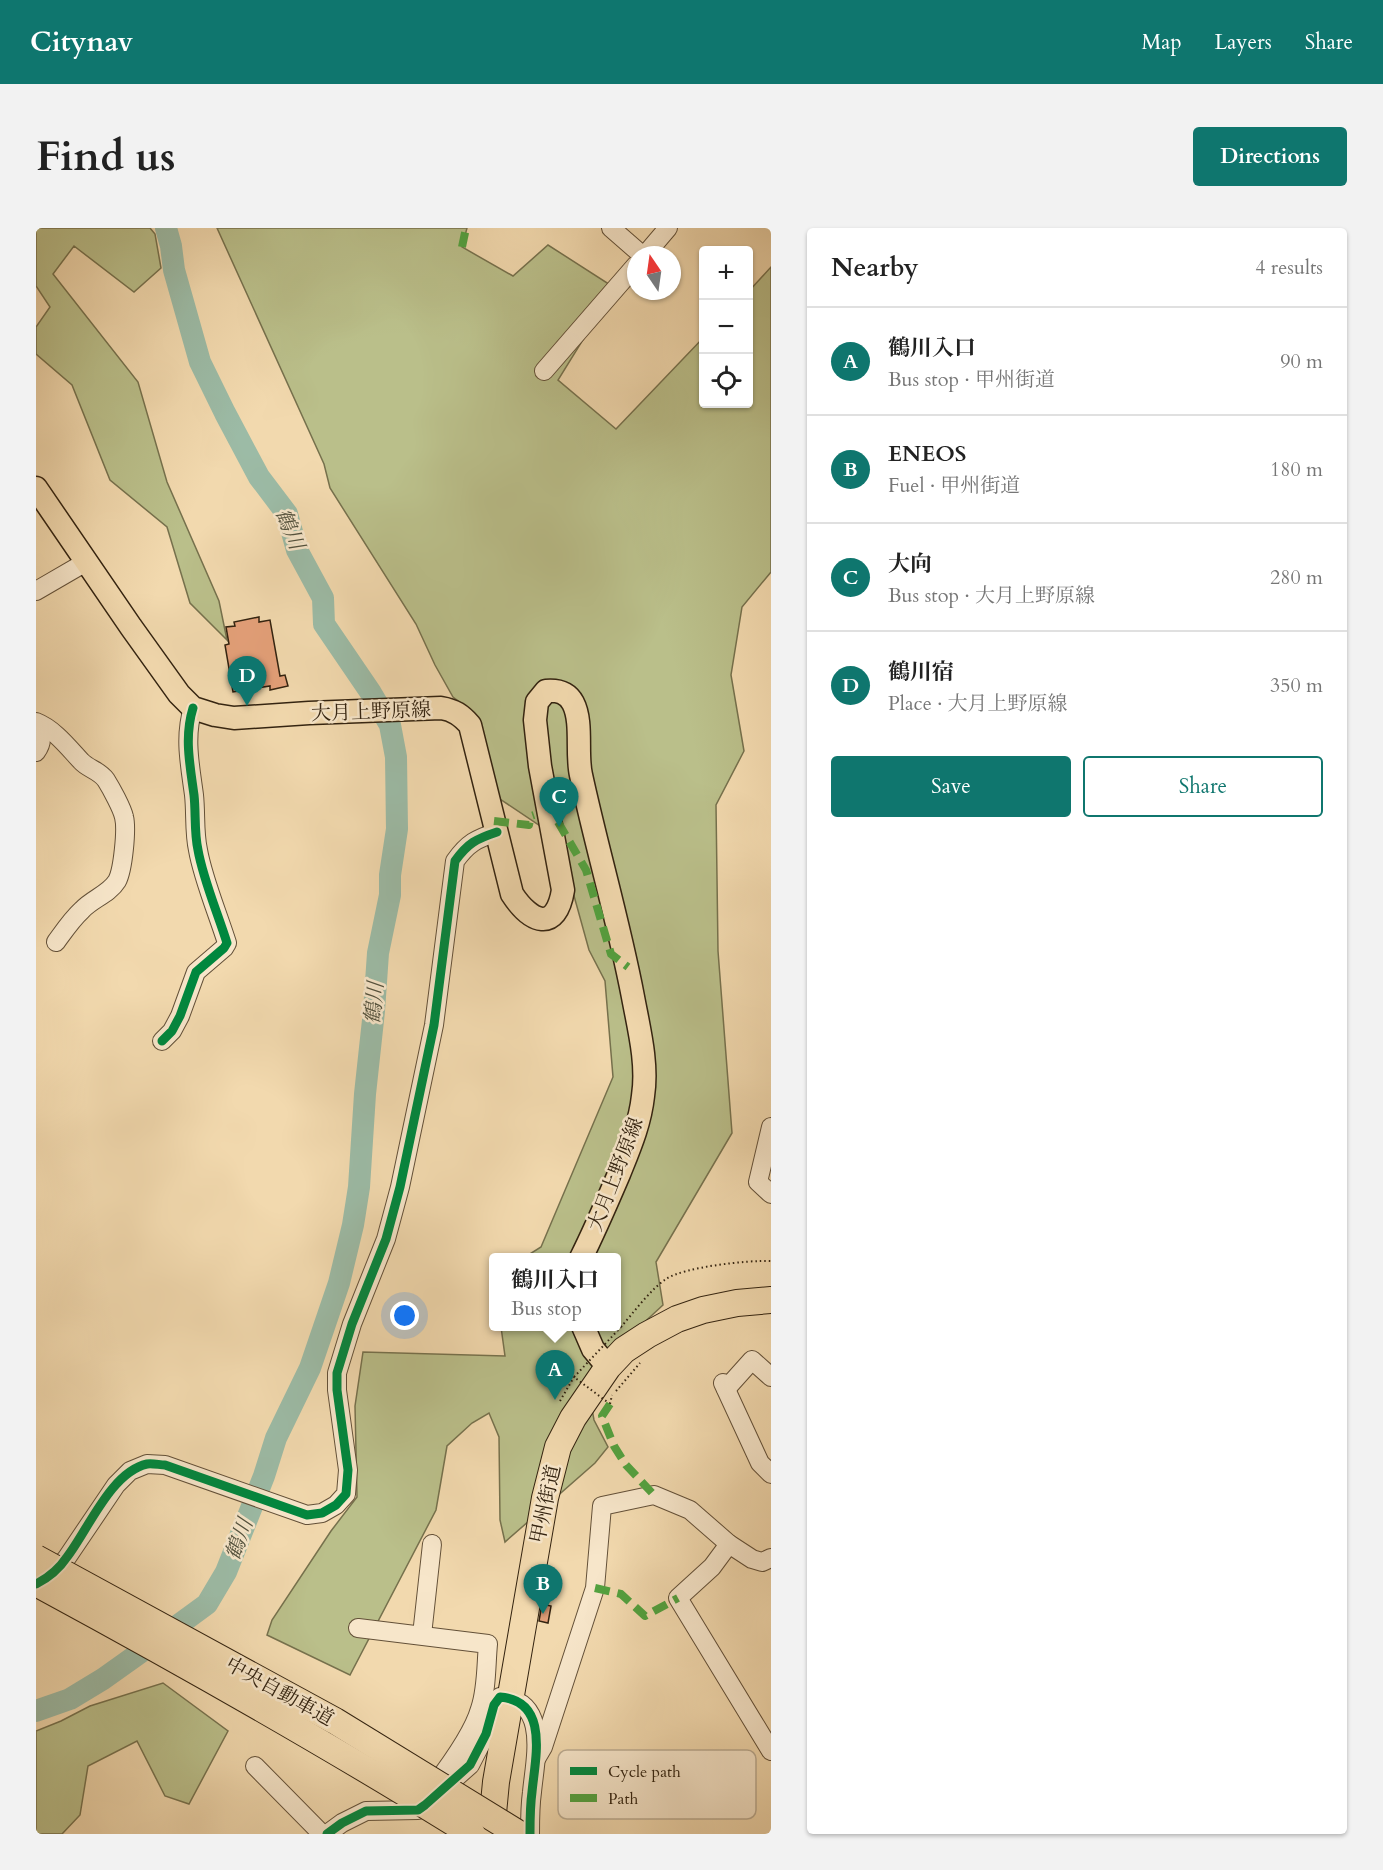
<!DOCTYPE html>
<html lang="en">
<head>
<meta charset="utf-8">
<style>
	body { margin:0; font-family:Cardo,"Noto Serif JP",serif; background:#f2f2f2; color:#222 }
	.controls { position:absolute; right:18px; top:18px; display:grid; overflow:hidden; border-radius:6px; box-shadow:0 2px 4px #0004 }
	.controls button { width:54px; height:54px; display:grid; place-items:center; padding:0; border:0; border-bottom:2px solid #e0e0e0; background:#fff; color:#222; font:30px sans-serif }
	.compass { position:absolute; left:591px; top:18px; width:54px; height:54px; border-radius:50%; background:#fff; box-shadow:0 2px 4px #0004; rotate:347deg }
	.you { position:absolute; left:369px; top:1088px; width:21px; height:21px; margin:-15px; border:4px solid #fff; border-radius:50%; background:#1a73e8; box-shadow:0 0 0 9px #1a73e833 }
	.badge { display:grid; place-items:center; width:39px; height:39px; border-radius:50%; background:#0f766e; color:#fff; font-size:20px; font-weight:700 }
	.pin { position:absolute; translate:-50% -50px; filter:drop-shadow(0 2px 3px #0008) }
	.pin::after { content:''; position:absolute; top:32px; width:21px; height:18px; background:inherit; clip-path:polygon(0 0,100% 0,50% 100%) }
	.popup { position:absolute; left:453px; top:1025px; width:132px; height:78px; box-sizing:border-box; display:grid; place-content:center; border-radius:6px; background:#fff; filter:drop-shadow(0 2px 4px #0005); font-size:20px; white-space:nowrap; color:#767676 }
	.popup b { font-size:22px; color:#222 }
	.popup::after { content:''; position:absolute; left:50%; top:100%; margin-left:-12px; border:12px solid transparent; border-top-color:#fff }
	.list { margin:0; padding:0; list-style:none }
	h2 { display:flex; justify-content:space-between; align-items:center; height:78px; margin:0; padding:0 24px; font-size:26px }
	h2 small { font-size:20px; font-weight:400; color:#767676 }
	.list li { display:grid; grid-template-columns:39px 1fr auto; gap:18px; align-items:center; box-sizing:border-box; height:108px; padding:0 24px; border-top:2px solid #e0e0e0 }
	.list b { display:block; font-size:22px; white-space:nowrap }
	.list p { margin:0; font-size:20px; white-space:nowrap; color:#767676 }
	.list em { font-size:20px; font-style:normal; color:#767676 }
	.actions { display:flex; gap:12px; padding:18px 24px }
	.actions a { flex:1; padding:14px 0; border:2px solid #0f766e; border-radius:6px; text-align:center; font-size:21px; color:#0f766e }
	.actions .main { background:#0f766e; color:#fff }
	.icon { flex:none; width:33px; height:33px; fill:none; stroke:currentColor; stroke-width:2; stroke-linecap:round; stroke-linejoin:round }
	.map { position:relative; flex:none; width:735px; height:1606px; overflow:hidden; border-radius:6px }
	header { display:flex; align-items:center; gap:36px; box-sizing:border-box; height:84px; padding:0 30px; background:#0f766e; color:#fff }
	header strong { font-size:28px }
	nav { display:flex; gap:33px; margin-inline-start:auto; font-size:21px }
	.intro { display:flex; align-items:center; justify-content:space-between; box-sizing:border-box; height:144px; padding:0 36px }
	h1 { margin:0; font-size:42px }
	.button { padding:15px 27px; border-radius:6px; background:#0f766e; color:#fff; font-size:21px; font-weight:700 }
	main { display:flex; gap:36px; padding:0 36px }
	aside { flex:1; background:#fff; border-radius:6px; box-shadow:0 2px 4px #0004 }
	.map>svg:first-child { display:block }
	.green { fill:#babf8a; stroke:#76714d; stroke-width:1.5 }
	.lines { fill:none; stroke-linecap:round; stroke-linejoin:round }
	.river { stroke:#9cbba6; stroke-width:22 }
	.building { fill:#e4a079; stroke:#332310; stroke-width:1.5 }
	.minor-casing { stroke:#635038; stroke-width:20 }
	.major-casing { stroke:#332310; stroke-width:25 }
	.highway-casing { stroke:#332310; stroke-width:28 }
	.path { stroke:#332310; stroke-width:2; stroke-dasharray:1.5 3; stroke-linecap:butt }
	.minor { stroke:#f7e6ca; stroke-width:18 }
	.major { stroke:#f2d9ae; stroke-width:22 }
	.highway { stroke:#f2d9ae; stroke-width:26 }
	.highway-bridge-casing { stroke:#332310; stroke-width:28; stroke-linecap:butt }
	.path-bridge { stroke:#332310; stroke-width:2; stroke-dasharray:1.5 3; stroke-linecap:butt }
	.highway-bridge { stroke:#f2d9ae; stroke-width:26 }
	.quiet { stroke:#52a23f; stroke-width:8; stroke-dasharray:15 8; stroke-linecap:butt }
	.cycleway-casing { stroke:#f7e6ca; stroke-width:13 }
	.cycleway { stroke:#00873e; stroke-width:9 }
	.labels { text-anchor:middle; stroke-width:5; stroke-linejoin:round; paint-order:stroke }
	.street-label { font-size:20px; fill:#332310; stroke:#f7e6ca }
	.water-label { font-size:21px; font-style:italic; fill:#52513d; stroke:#f7e6ca }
	.key { fill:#f7e6ca; stroke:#bcac92; stroke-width:1.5 }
	.key-label { font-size:16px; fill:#332310 }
</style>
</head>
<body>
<header>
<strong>Citynav</strong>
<nav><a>Map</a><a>Layers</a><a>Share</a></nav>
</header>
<div class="intro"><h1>Find us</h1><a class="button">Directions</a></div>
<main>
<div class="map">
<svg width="735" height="1606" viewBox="0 0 735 1606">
	<rect width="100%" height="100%" fill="#f2d9ae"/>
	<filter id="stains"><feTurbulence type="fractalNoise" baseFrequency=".00333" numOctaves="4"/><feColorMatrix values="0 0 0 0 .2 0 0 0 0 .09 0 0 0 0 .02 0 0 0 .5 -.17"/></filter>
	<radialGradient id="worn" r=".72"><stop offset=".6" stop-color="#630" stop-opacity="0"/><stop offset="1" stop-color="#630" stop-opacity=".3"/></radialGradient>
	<g class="green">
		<polygon points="0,0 114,0 119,6 125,40 98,64 38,18 17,46 102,154 131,254 183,373 191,412 154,375 131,299 74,252 36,157 0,126 0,99 14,79 0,58"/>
		<polygon points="181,0 431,0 426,19 477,48 512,17 579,60 522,152 580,201 667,110 668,176 712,176 713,63 735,39 735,344 706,379 695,447 708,523 680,577 682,723 696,905 620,1034 627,1077 550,1148 558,1192 572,1219 559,1235 469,1314 464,1292 463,1209 453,1185 436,1195 411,1218 400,1282 314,1447 231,1407 236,1392 295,1303 321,1269 319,1178 327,1124 469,1128 465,1099 580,1098 580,1030 489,1029 505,1019 577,849 569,753 553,722 522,610 464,571 440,493 433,481 417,469 399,437 380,396 294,260 288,236"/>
		<polygon points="127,1455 192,1503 153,1576 129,1568 101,1513 52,1538 44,1587 26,1606 0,1606 0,1503 25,1493 54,1478"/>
	</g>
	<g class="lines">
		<polyline class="river" points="0,1483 34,1471 67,1451 126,1409 171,1376 190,1344 228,1248 240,1210 274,1140 303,1055 317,997 323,959 329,866 338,783 342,725 354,667 354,647 361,601 360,529 354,497 335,465 288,396 287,370 261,322 251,286 223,249 189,185 164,134 138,42 135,18 130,0"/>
	</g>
	<g class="building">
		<polygon points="223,389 223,394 234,392 244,448 249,447 252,458 234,462 234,458 197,464 189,417 193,416 190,399 199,398 198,394"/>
		<polygon points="506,1376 515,1378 512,1395 503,1393"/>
	</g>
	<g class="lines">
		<g class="minor-casing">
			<g id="minor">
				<polyline points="575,0 606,27"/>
				<polyline points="609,27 632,0"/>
				<polyline points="508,143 600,37"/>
				<polyline points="0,363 50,334"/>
				<path d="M 0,494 C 18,501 32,519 45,533 C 52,541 63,542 70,552 C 75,560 86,580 88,589 C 91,601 87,642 81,653 C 73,666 56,671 46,682 C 36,691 28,703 20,714"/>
				<path d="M 0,495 C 5,507 8,513 0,524"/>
				<path d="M 126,813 L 136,803 L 144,788 L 160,744 L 188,720 L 191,715 C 182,686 167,651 162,622 C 158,604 160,585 158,567 C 154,537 148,509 157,480"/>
				<polyline points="735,899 722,954 735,966"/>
				<polyline points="687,1155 724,1235 735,1246"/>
				<polyline points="690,1161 716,1132 735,1149"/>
				<polyline points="693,1316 676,1339 642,1370 735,1523"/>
				<path d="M 12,1350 L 30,1331 L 80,1257 L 94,1243 L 111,1236 L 129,1237 L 271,1287 L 286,1285 L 300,1277 L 310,1266 L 312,1242 L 301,1162 L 301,1145 L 316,1096 L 350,1011 L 364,959 L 398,797 L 419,633 C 432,615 440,611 461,604"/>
				<path d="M 322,1400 L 452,1416 C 450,1437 451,1461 444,1481 C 437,1506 414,1537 398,1558"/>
				<polyline points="386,1407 396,1316"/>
				<polyline points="500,1531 507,1519 559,1360 566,1278 618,1267 654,1282 693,1316 716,1331 726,1334 735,1330"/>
				<polyline points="219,1538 286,1606"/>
				<path d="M 291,1606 L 306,1595 L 330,1583 L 382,1582 L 389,1577 L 434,1537 L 450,1506 L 458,1477 L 464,1469 C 514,1473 499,1531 496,1564 C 494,1578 494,1592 494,1606"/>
			</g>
		</g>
		<g class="major-casing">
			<g id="major">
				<path d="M 0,260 L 95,399 L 143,466 L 157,480 L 179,487 L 198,490 L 273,485 L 405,480 C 418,482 425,487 434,497 L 476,666 C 495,695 520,705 527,662 L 504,538 L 499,492 L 501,474 L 510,463 C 522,462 531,464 537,475 C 547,494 540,526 545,547 C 561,621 583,695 597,769 C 603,801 612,836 607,868 C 604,896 593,921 583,946 C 571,974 559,1002 545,1030"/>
				<polyline points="547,1098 557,1121 572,1139"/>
			</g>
		</g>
		<g class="highway-casing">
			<polyline id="highway" points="455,1606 460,1554 509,1270 522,1219 537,1190 572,1139 588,1122 611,1107 641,1091 667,1082 701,1075 735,1072"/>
		</g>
		<g class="path">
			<path d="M 585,1099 C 597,1085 615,1061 630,1051 C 648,1039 712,1032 735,1033"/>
			<polyline points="580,1163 604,1135"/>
			<polyline points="524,1173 538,1149"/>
			<polyline points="574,1176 576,1167"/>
		</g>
		<use href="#minor" class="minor"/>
		<use href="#major" class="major"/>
		<use href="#highway" class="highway"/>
		<g class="highway-bridge-casing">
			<g id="highway-bridge">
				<polyline points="0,1330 299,1493 483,1606"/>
				<path d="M 0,1355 C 148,1435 293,1517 436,1606"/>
			</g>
		</g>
		<polyline class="path-bridge" points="574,1176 538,1149 585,1099"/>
		<use href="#highway-bridge" class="highway-bridge"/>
		<g class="quiet">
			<polyline points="426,19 430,0"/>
			<polyline points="458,593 493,597 495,588 498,587"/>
			<polyline points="522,594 550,642 575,726 592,739"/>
			<polyline points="574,1176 566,1188 578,1218 590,1237 618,1267"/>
			<polyline points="559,1360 585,1366 609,1388 642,1370"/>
		</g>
		<g class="cycleway-casing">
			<g id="cycleway">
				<path d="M 126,813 L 136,803 L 144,788 L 160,744 L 188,720 L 191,715 C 182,686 167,651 162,622 C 158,604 160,585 158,567 C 154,537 148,509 157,480"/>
				<path d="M 0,1356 C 12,1350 23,1341 31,1329 C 52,1302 75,1244 111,1236 C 116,1235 124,1237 129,1237 L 271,1287 L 286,1285 L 300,1277 L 310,1266 L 312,1242 L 301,1162 L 301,1145 L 316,1096 L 350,1011 L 364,959 L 398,797 L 419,633 C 432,615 440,611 461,604"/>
				<path d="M 291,1606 L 306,1595 L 330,1583 L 382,1582 L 389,1577 L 434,1537 L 450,1506 L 458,1477 L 464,1469 C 514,1473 499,1531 496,1564 C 494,1578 494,1592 494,1606"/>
			</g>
		</g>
		<use href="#cycleway" class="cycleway"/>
	</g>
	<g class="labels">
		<g class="street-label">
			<text transform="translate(335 483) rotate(-2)" y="7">大月上野原線</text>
			<text transform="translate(579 946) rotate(-69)" y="7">大月上野原線</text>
			<text transform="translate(509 1276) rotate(-78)" y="7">甲州街道</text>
			<text transform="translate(244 1463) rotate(29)" y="7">中央自動車道</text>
		</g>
		<g class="water-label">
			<text transform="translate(254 301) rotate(67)" y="7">鶴川</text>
			<text transform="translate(338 775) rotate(-85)" y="7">鶴川</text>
			<text transform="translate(203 1311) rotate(-70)" y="7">鶴川</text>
		</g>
	</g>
	<rect x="522" y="1522" width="198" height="69" rx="9" class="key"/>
	<rect x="534" y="1539" width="27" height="8" fill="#00873e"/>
	<rect x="534" y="1566" width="27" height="8" fill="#52a23f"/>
	<g class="key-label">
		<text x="572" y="1549">Cycle path</text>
		<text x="572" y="1576">Path</text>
	</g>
	<rect width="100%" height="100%" filter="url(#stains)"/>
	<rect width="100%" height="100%" fill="url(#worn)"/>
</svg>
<div class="controls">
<button>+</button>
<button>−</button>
<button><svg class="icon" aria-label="locate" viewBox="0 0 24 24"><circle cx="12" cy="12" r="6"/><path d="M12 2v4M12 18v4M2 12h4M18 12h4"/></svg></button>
</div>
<svg class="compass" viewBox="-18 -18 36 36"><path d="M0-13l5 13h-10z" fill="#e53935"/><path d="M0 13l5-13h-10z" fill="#767676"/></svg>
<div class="you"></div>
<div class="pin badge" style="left:519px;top:1172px">A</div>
<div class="popup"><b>鶴川入口</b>Bus stop</div>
<div class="pin badge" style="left:507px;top:1386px">B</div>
<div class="pin badge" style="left:523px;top:599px">C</div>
<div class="pin badge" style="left:211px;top:478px">D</div>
</div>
<aside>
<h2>Nearby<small>4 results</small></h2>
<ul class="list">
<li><span class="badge">A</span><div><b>鶴川入口</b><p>Bus stop · 甲州街道</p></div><em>90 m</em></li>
<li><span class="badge">B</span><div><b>ENEOS</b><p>Fuel · 甲州街道</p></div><em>180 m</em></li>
<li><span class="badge">C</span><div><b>大向</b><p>Bus stop · 大月上野原線</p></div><em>280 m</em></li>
<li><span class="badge">D</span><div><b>鶴川宿</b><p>Place · 大月上野原線</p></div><em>350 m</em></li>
</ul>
<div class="actions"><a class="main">Save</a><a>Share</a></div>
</aside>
</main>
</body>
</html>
